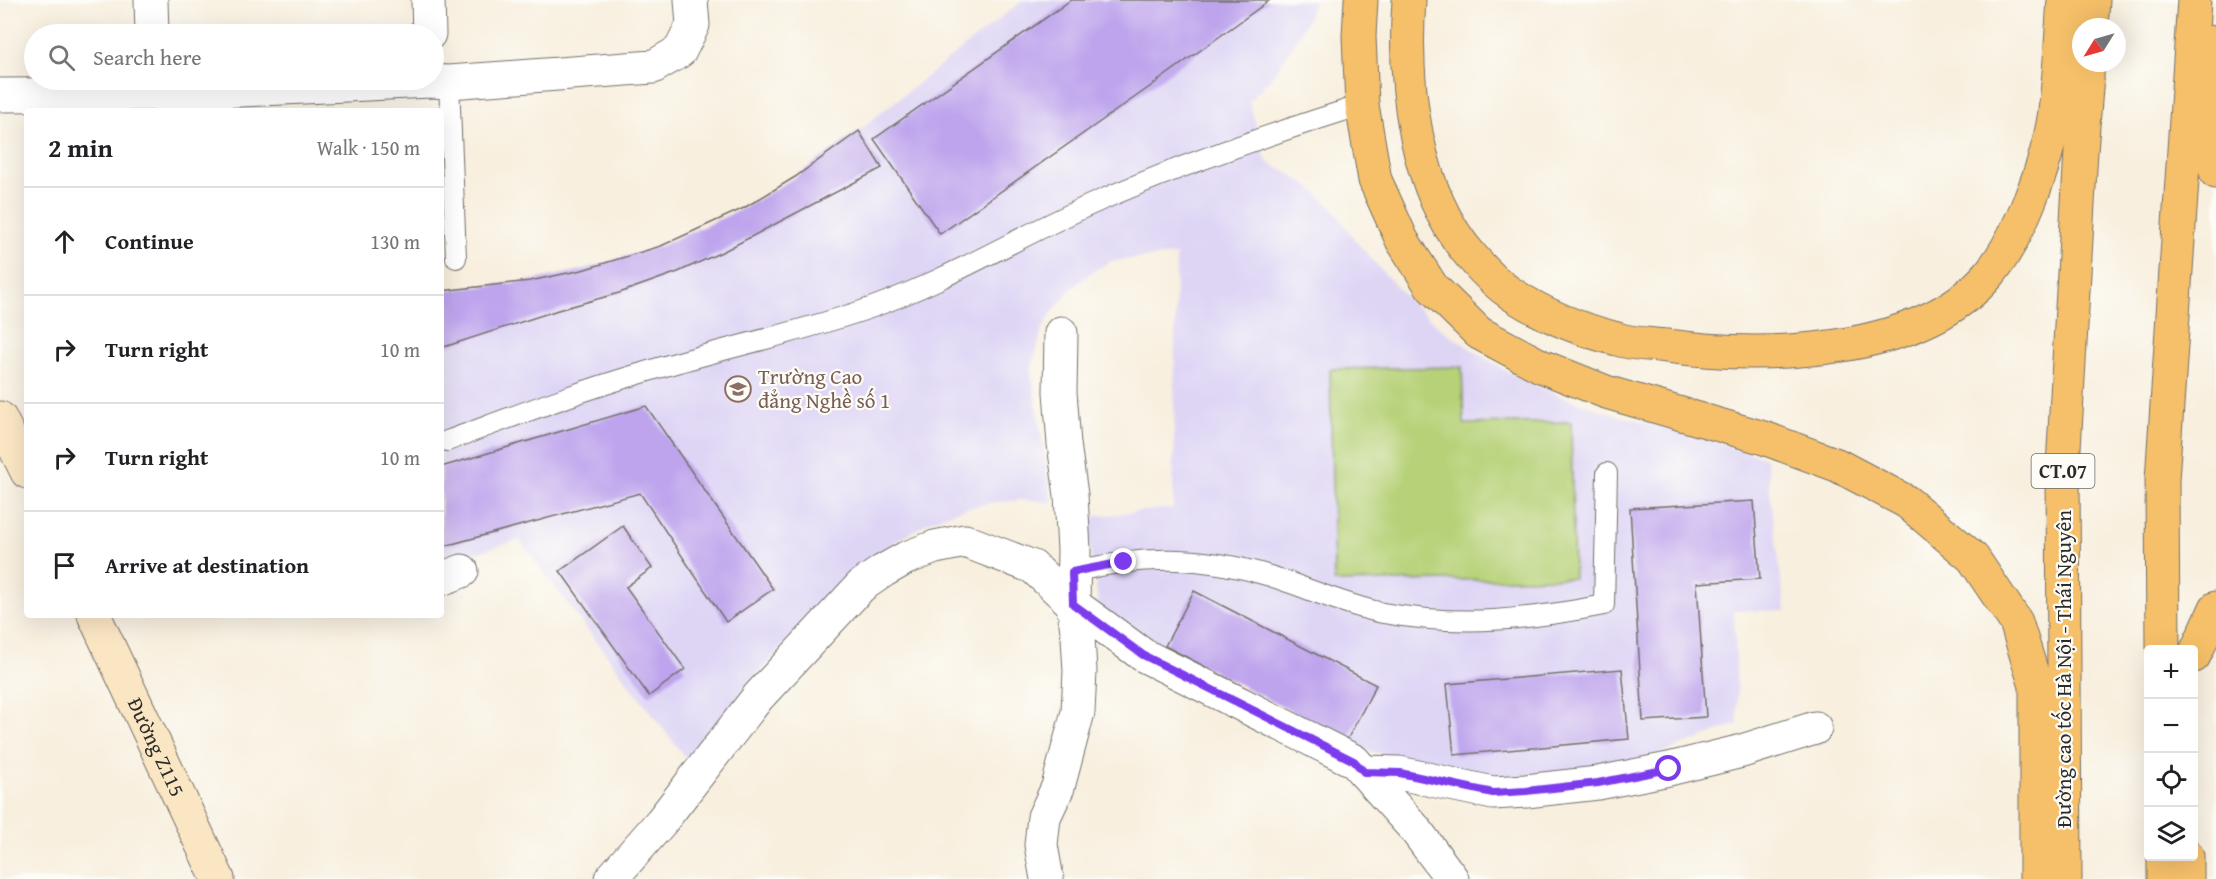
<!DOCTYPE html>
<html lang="en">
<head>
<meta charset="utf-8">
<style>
	body { margin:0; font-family:"Gentium Book Plus",serif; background:#f6f6f6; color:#202124 }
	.controls { position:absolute; right:18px; bottom:18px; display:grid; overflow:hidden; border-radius:6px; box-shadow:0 6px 24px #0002 }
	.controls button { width:54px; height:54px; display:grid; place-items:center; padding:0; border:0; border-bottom:2px solid #e0e0e0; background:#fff; color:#202124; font:30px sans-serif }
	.compass { position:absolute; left:2072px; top:18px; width:54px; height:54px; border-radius:50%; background:#fff; box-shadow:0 6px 24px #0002; rotate:233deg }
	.stop { position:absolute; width:18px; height:18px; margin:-14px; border:4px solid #7c3aed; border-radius:50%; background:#fff }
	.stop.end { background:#7c3aed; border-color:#fff; box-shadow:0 2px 6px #0008 }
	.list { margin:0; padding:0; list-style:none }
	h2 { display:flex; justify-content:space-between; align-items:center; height:78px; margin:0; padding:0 24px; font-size:26px }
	h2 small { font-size:20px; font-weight:400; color:#757577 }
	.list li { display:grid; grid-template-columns:39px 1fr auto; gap:18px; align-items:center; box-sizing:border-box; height:108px; padding:0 24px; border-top:2px solid #e0e0e0 }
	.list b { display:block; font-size:22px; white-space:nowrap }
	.list em { font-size:20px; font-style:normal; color:#757577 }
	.icon { flex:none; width:33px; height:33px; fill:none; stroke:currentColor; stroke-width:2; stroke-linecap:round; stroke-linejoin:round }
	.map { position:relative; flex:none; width:2216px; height:879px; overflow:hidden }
	.search { position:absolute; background:#fff; box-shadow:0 6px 24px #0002; left:24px; top:24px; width:420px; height:66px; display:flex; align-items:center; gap:15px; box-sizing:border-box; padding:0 21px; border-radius:33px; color:#757577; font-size:22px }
	.panel { position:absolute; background:#fff; box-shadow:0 6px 24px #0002; left:24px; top:108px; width:420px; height:510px; border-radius:6px }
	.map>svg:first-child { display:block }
	.built { fill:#ded5f5 }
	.green { fill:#b6d177; stroke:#707e51; stroke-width:1.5 }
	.building { fill:#bea4ed }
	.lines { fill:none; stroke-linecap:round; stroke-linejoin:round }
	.lane-casing { stroke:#73706a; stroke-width:22 }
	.street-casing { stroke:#73706a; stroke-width:35 }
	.secondary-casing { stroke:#73706a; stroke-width:35 }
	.highway-casing { stroke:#73706a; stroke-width:35 }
	.lane { stroke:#fff; stroke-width:20 }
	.street { stroke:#fff; stroke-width:33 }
	.secondary { stroke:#fbe6c4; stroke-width:33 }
	.highway { stroke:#f6c06b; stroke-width:33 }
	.route { stroke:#7c3aed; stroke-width:8 }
	.labels { text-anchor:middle; stroke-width:4.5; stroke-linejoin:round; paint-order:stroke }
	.shield { fill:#fdfcf7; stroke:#6a6a68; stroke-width:1.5 }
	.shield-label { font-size:20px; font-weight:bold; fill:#2b2b2b }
	.education-label { font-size:21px; fill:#785e54; stroke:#fdfcf7; text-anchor:start }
	.street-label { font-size:21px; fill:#2b2b2b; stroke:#fdfcf7 }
</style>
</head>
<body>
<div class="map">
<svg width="2216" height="879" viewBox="0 0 2216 879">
	<rect width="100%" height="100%" fill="#fdfcf7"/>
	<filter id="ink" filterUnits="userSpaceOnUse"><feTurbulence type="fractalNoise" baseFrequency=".0167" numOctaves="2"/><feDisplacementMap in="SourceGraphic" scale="12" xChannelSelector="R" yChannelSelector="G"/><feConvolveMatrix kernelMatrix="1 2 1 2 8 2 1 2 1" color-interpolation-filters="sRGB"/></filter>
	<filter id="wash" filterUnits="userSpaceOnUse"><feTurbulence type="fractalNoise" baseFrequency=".008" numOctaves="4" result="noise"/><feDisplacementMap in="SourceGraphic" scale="24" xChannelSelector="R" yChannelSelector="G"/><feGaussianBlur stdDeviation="1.35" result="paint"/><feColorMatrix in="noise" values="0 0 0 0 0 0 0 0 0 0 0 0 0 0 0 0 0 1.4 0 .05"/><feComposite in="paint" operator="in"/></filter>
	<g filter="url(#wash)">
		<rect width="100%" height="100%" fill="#f8efde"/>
		<polygon class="built" points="1023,0 1315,0 1306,22 1291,49 1274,74 1249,102 1267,162 1290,174 1312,189 1331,206 1355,240 1382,271 1409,300 1439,327 1472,350 1506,371 1558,395 1612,414 1692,434 1766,458 1785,611 1734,610 1738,724 1660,754 1592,771 1515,777 1472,774 1396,759 1364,749 1100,613 1085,517 1173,508 1176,255 1111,261 1089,274 1069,291 1053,311 1042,330 1031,371 1052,502 1021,500 989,503 958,510 928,522 895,542 864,564 813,611 754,678 687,760 519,540 441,563 441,291 530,281 582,270 661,246 744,208 795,177 834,150"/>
		<polygon class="green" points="1462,367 1464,424 1571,422 1574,578 1334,582 1330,369"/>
		<g id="blocks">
			<g class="building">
				<polygon points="1071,0 1270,0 1151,86 940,234 874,139"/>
				<polygon points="859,131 882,168 724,251 678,272 619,293 558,310 441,348 441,291 530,281 582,270 661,246 744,208 795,177"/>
				<polygon points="646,406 773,589 726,622 640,493 441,547 441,467"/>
				<polygon points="1754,501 1760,579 1697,583 1706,717 1643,721 1630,508"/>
				<polygon points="623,526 652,568 626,587 685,669 649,696 560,571"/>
				<polygon points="1194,591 1376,685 1347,740 1165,646"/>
				<polygon points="1622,669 1629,739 1454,755 1447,684"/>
			</g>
		</g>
	</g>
	<g filter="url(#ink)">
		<use href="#blocks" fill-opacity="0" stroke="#73706a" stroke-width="1.5"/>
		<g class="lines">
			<g class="lane-casing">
				<g id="lane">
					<polyline points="449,82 456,258"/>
					<path d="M 447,441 C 512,417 576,392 642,373 C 718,349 797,334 873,307 C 952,278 1023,234 1099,201 C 1185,163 1273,133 1362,105"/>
					<path d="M 1072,572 C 1141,555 1202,555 1270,576 C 1308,588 1344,605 1383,613 C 1461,627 1527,620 1604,605 L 1607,473"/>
				</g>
			</g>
			<g class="street-casing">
				<g id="street">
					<polyline points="151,0 152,34"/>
					<polyline points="428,0 429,34"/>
					<polyline points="0,95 155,94 430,81 449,82 653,67 680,51 693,25 691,0"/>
					<polyline points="441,579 462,571"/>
					<polyline points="1364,772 1399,773 1493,793 1526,791 1598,783 1669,769 1742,751 1815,728"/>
					<polyline points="611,879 661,822 758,697 861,586 883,571 906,558 935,547 965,541 1033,567 1073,604 1143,655 1354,761 1415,829 1452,879"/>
					<polyline points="1047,879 1041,845 1044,817 1058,787 1078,712 1080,671 1078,637 1073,604 1074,550 1071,495 1064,444 1060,392 1061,333"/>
				</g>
			</g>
			<g class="secondary-casing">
				<g id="secondary">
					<polyline points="0,418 27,472"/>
					<path id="s1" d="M 94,615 L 218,879"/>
				</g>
			</g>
			<g class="highway-casing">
				<g id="highway">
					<polyline points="1361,0 1359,36 1362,105 1375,180 1402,240 1432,287 1479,333 1541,366 1606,392 1764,438 1837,465 1907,502 1973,558 2016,622 2036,686 2036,879"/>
					<path d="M 1409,0 C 1403,84 1414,191 1472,257 C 1483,270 1499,286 1513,295 C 1544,315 1581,330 1617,339 C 1632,344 1650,344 1667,346 C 1765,359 1921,356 1990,273 C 2019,238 2047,163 2054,118 C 2060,79 2061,39 2064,0"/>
					<polyline points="2091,27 2093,0"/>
					<path d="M 2214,42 C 2211,85 2207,130 2216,172"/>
					<polyline points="2163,650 2162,480 2194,0"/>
					<polyline points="2194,656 2216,608"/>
					<polyline points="2164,856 2164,879"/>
					<polyline points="2187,856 2187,879"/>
					<polyline points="2065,879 2063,466 2081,151 2088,63"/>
				</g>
			</g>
			<use href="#lane" class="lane"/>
			<use href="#street" class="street"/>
			<use href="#secondary" class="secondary"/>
			<use href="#highway" class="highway"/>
		</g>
	</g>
	<g class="lines" filter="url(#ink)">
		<polyline class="route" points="1124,562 1072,572 1073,604 1143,655 1354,761 1364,772 1400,773 1493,793 1526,791 1598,783 1669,769"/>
	</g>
	<defs>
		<g id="university-ring" transform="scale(1.35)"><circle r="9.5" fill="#fdfcf7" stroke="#8d6e63" stroke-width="1.5"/><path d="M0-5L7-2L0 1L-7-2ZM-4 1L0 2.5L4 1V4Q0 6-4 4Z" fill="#8d6e63"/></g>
	</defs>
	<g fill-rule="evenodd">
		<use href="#university-ring" x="738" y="389"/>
	</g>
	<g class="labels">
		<rect class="shield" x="2031.5" y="454" width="63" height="34" rx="4.5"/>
		<g class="shield-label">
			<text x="2063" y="478">CT.07</text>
		</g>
		<g class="education-label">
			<text x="758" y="384">Trường Cao<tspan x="758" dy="24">đẳng Nghề số 1</tspan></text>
		</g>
		<g class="street-label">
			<text transform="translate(2064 669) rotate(-90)" y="7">Đường cao tốc Hà Nội - Thái Nguyên</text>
			<text dy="7" stroke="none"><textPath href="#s1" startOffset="146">Đường Z115</textPath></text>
		</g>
	</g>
</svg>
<div class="controls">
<button>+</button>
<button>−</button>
<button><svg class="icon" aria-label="locate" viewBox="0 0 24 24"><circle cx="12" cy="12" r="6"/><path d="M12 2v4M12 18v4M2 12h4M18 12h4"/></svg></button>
<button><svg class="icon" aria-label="layers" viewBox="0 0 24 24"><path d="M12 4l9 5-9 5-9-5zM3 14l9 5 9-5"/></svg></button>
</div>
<svg class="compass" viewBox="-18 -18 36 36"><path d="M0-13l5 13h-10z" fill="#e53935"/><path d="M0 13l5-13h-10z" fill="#757577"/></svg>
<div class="stop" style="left:1669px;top:769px"></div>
<div class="stop end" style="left:1124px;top:562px"></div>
<div class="search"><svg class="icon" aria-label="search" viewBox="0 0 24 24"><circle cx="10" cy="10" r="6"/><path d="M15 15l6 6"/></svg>Search here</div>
<section class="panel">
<h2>2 min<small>Walk · 150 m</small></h2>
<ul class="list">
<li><svg class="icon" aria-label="ahead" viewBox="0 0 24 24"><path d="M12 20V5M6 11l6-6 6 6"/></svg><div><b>Continue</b></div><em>130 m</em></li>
<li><svg class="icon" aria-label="right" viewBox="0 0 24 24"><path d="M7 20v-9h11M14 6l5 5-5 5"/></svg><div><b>Turn right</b></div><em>10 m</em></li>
<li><svg class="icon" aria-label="right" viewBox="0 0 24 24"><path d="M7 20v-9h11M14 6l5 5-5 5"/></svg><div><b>Turn right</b></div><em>10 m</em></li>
<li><svg class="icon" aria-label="arrive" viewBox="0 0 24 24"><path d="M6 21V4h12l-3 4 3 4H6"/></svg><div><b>Arrive at destination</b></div></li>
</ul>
</section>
</div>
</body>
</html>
